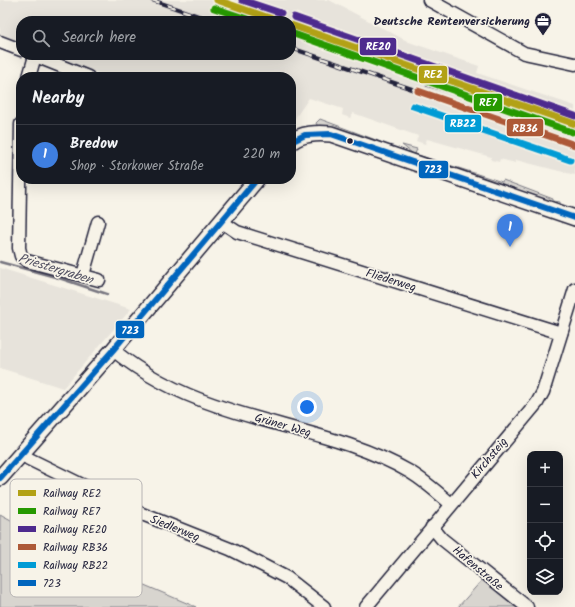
<!DOCTYPE html>
<html lang="en">
<head>
<meta charset="utf-8">
<style>
	body { margin:0; font-family:Kalam,sans-serif; background:#20242c; color:#f1f3f6 }
	.controls { position:absolute; right:12px; bottom:12px; display:grid; overflow:hidden; border-radius:8px; box-shadow:0 4px 16px #0002 }
	.controls button { width:36px; height:36px; display:grid; place-items:center; padding:0; border:0; border-bottom:1px solid #363941; background:#171b24; color:#f1f3f6; font:20px sans-serif }
	.you { position:absolute; left:307px; top:407px; width:14px; height:14px; margin:-10px; border:3px solid #fff; border-radius:50%; background:#1a73e8; box-shadow:0 0 0 6px #1a73e833 }
	.badge { display:grid; place-items:center; width:26px; height:26px; border-radius:50%; background:#9495a2; color:#fff; font-size:13px; font-weight:700 }
	.pin { position:absolute; translate:-50% -33px; filter:drop-shadow(0 1px 2px #0008) }
	.pin::after { content:''; position:absolute; top:21px; width:14px; height:12px; background:inherit; clip-path:polygon(0 0,100% 0,50% 100%) }
	.list { margin:0; padding:0; list-style:none }
	h2 { display:flex; justify-content:space-between; align-items:center; height:52px; margin:0; padding:0 16px; font-size:17px }
	h2 small { font-size:13px; font-weight:400; color:#9ea1a6 }
	.list li { display:grid; grid-template-columns:26px 1fr auto; gap:12px; align-items:center; box-sizing:border-box; height:60px; padding:0 16px; border-top:1px solid #363941 }
	.list b { display:block; font-size:15px; white-space:nowrap }
	.list p { margin:0; font-size:13px; white-space:nowrap; color:#9ea1a6 }
	.list em { font-size:13px; font-style:normal; color:#9ea1a6 }
	.icon { flex:none; width:22px; height:22px; fill:none; stroke:currentColor; stroke-width:2; stroke-linecap:round; stroke-linejoin:round }
	.map { position:relative; flex:none; width:575px; height:607px; overflow:hidden }
	.search { position:absolute; background:#171b24; box-shadow:0 4px 16px #0002; left:16px; top:16px; width:280px; height:44px; display:flex; align-items:center; gap:10px; box-sizing:border-box; padding:0 14px; border-radius:16px; color:#9ea1a6; font-size:15px }
	.panel { position:absolute; background:#171b24; box-shadow:0 4px 16px #0002; left:16px; top:72px; width:280px; height:112px; border-radius:16px }
	.map>svg:first-child { display:block }
	.built { fill:#e7e3db }
	.green { fill:#d8d5cf; stroke:#7d7c85 }
	.lines { fill:none; stroke-linecap:round; stroke-linejoin:round }
	.stream { stroke:#76747f; stroke-width:2.5 }
	.minor-casing { stroke:#22223b; stroke-width:15 }
	.major-casing { stroke:#22223b; stroke-width:18 }
	.minor { stroke:#f7f3e8; stroke-width:12 }
	.major { stroke:#f7f3e8; stroke-width:15 }
	.tram { stroke:#22223b; stroke-width:1 }
	.rail-casing { stroke:#22223b; stroke-width:4 }
	.rail { stroke:#f7f3e8; stroke-width:2.5; stroke-dasharray:8; stroke-linecap:butt }
	.bus-1-casing { stroke:#f7f3e8; stroke-width:9 }
	.bus-1 { stroke:#0065bd; stroke-width:6 }
	.rail-1-casing { stroke:#f7f3e8; stroke-width:10 }
	.rail-2-casing { stroke:#f7f3e8; stroke-width:10 }
	.rail-3-casing { stroke:#f7f3e8; stroke-width:10 }
	.rail-4-casing { stroke:#f7f3e8; stroke-width:10 }
	.rail-5-casing { stroke:#f7f3e8; stroke-width:10 }
	.rail-1 { stroke:#b2a115; stroke-width:7 }
	.rail-2 { stroke:#269900; stroke-width:7 }
	.rail-3 { stroke:#4e2a8e; stroke-width:7 }
	.rail-4 { stroke:#ad5937; stroke-width:7 }
	.rail-5 { stroke:#009bd5; stroke-width:7 }
	.bus-dot { fill:#22223b; stroke:#f7f3e8; stroke-width:1.5 }
	.labels { text-anchor:middle; stroke-width:3.5; stroke-linejoin:round; paint-order:stroke }
	.poi-label { font-size:12px; font-weight:bold; fill:#22223b; stroke:#f7f3e8; text-anchor:end }
	.street-label { font-size:12px; fill:#22223b; stroke:#f7f3e8 }
	.water-label { font-size:13px; font-style:italic; fill:#535263; stroke:#f7f3e8 }
	.key { fill:#f7f3e8; stroke:#b7b4b4; stroke-width:1 }
	.key-label { font-size:11px; fill:#22223b }
	.line-badge { stroke:#f7f3e8; stroke-width:1.5 }
	.badge-label { font-size:11px; text-anchor:middle; font-weight:bold; fill:#fff }
</style>
</head>
<body>
<div class="map">
<svg width="575" height="607" viewBox="0 0 575 607">
	<rect width="100%" height="100%" fill="#f7f3e8"/>
	<filter id="ink" filterUnits="userSpaceOnUse"><feTurbulence type="fractalNoise" baseFrequency=".025" numOctaves="2"/><feDisplacementMap in="SourceGraphic" scale="8" xChannelSelector="R" yChannelSelector="G"/><feConvolveMatrix kernelMatrix="1 2 1 2 8 2 1 2 1" color-interpolation-filters="sRGB"/></filter>
	<g filter="url(#ink)">
		<g class="built">
			<polygon points="0,0 329,0 409,42 479,66 477,73 575,106 575,175 516,160 515,163 500,159 499,162 491,160 491,157 427,139 425,144 416,141 418,136 353,113 350,118 342,115 343,109 309,98 291,124 291,77 107,77 53,55 291,55 291,21 21,21 21,42 0,34"/>
			<polygon points="0,268 131,309 63,388 0,368"/>
		</g>
		<g class="green">
			<polygon points="320,119 376,140 396,149 318,127 316,123"/>
			<polygon points="402,145 417,149 415,154 502,182 503,180 553,199 553,201 560,202 560,206 417,157"/>
			<polygon points="0,514 83,559 196,607 0,607"/>
			<polygon points="483,579 519,607 458,607"/>
		</g>
		<g class="lines">
			<polyline class="stream" points="0,262 59,278 107,294"/>
			<g class="minor-casing">
				<g id="minor">
					<polyline points="429,0 524,53 575,64"/>
					<polyline points="0,42 21,50"/>
					<polyline points="33,55 88,77"/>
					<polyline points="29,77 35,56"/>
					<polyline points="21,124 19,248 21,256 27,261 99,280"/>
					<polyline points="222,222 237,232 561,333"/>
					<polyline points="83,275 98,222"/>
					<path d="M 113,350 C 143,374 179,393 215,405 C 279,428 350,437 410,472 C 425,481 438,493 451,504"/>
					<polyline points="22,454 29,459 137,512 230,549 262,565 287,578 324,607"/>
					<polyline points="432,527 442,539 527,607"/>
					<polyline points="366,607 537,403 543,392 575,289"/>
				</g>
			</g>
			<g class="major-casing">
				<g id="major">
					<path d="M 291,142 C 302,133 317,133 331,134 L 575,218"/>
					<polyline points="0,478 113,350 257,179"/>
				</g>
			</g>
			<use href="#minor" class="minor"/>
			<use href="#major" class="major"/>
			<polyline class="tram" points="426,86 575,130"/>
			<g class="rail-casing">
				<g id="rail">
					<polyline points="152,0 213,21"/>
					<polyline points="291,48 418,91"/>
				</g>
			</g>
			<use href="#rail" class="rail"/>
			<g class="bus-1-casing">
				<g id="bus-1">
					<polyline points="291,142 305,135 331,134 575,218"/>
					<polyline points="0,478 113,350 257,179"/>
				</g>
			</g>
			<use href="#bus-1" class="bus-1"/>
			<g class="rail-1-casing">
				<g id="rail-1">
					<polyline points="217,0 278,21"/>
					<polyline points="291,25 575,124"/>
				</g>
			</g>
			<g class="rail-2-casing">
				<g id="rail-2">
					<polyline points="214,8 253,21"/>
					<polyline points="291,33 572,132"/>
				</g>
			</g>
			<g class="rail-3-casing">
				<g id="rail-3">
					<polyline points="242,0 281,13"/>
					<polyline points="294,17 575,116"/>
				</g>
			</g>
			<g class="rail-4-casing">
				<polyline id="rail-4" points="418,91 575,145"/>
			</g>
			<g class="rail-5-casing">
				<polyline id="rail-5" points="413,106 570,160"/>
			</g>
			<use href="#rail-1" class="rail-1"/>
			<use href="#rail-2" class="rail-2"/>
			<use href="#rail-3" class="rail-3"/>
			<use href="#rail-4" class="rail-4"/>
			<use href="#rail-5" class="rail-5"/>
		</g>
	</g>
	<defs>
		<g id="office-pin" transform="scale(0.9)"><path d="M0 17L-7.5 6A9.5 9.5 0 1 1 7.5 6Z" fill="#22223b" stroke="#f7f3e8"/><path d="M-6-3h4V-5.5h4V-3h4V5H-6ZM-1-4.5V-3h2v-1.5ZM-6 0V1H6V0Z" fill="#fff"/></g>
	</defs>
	<g fill-rule="evenodd">
		<use href="#office-pin" x="543" y="21"/>
	</g>
	<circle class="bus-dot" cx="350" cy="141" r="3.5"/>
	<g class="labels">
		<g class="poi-label">
			<text x="530" y="25">Deutsche Rentenversicherung</text>
		</g>
		<g class="street-label">
			<text transform="translate(391 280) rotate(17)" y="4">Fliederweg</text>
			<text transform="translate(283 425) rotate(16)" y="4">Grüner Weg</text>
			<text transform="translate(489 458) rotate(-50)" y="4">Kirchsteig</text>
			<text transform="translate(175 528) rotate(22)" y="4">Siedlerweg</text>
			<text transform="translate(478 568) rotate(40)" y="4">Hafenstraße</text>
		</g>
		<g class="water-label">
			<text transform="translate(56 268) rotate(17)" y="5">Priestergraben</text>
		</g>
	</g>
	<rect x="10" y="479" width="132" height="118" rx="6" class="key"/>
	<rect x="18" y="490" width="18" height="6" fill="#b2a115"/>
	<rect x="18" y="508" width="18" height="6" fill="#269900"/>
	<rect x="18" y="526" width="18" height="6" fill="#4e2a8e"/>
	<rect x="18" y="544" width="18" height="6" fill="#ad5937"/>
	<rect x="18" y="562" width="18" height="6" fill="#009bd5"/>
	<rect x="18" y="580" width="18" height="6" fill="#0065bd"/>
	<g class="key-label">
		<text x="43" y="497">Railway RE2</text>
		<text x="43" y="515">Railway RE7</text>
		<text x="43" y="533">Railway RE20</text>
		<text x="43" y="551">Railway RB36</text>
		<text x="43" y="569">Railway RB22</text>
		<text x="43" y="587">723</text>
	</g>
	<g class="line-badge">
		<rect x="359" y="37" width="38" height="19" rx="4" fill="#4e2a8e"/>
		<rect x="418" y="65" width="30" height="19" rx="4" fill="#b2a115"/>
		<rect x="473" y="93" width="30" height="19" rx="4" fill="#269900"/>
		<rect x="444" y="114" width="38" height="19" rx="4" fill="#009bd5"/>
		<rect x="506" y="118" width="38" height="19" rx="4" fill="#ad5937"/>
		<rect x="418" y="160" width="31" height="19" rx="4" fill="#0065bd"/>
		<rect x="115" y="320" width="30" height="19" rx="4" fill="#0065bd"/>
	</g>
	<g class="badge-label">
		<text x="378" y="50">RE20</text>
		<text x="433" y="78">RE2</text>
		<text x="488" y="106">RE7</text>
		<text x="463" y="127">RB22</text>
		<text x="525" y="132">RB36</text>
		<text x="433" y="173">723</text>
		<text x="130" y="334">723</text>
	</g>
</svg>
<div class="controls">
<button>+</button>
<button>−</button>
<button><svg class="icon" aria-label="locate" viewBox="0 0 24 24"><circle cx="12" cy="12" r="6"/><path d="M12 2v4M12 18v4M2 12h4M18 12h4"/></svg></button>
<button><svg class="icon" aria-label="layers" viewBox="0 0 24 24"><path d="M12 4l9 5-9 5-9-5zM3 14l9 5 9-5"/></svg></button>
</div>
<div class="you"></div>
<div class="pin badge" style="left:510px;top:247px;background:#3f7fe0">1</div>
<div class="search"><svg class="icon" aria-label="search" viewBox="0 0 24 24"><circle cx="10" cy="10" r="6"/><path d="M15 15l6 6"/></svg>Search here</div>
<section class="panel">
<h2>Nearby<small></small></h2>
<ul class="list">
<li><span class="badge" style="background:#3f7fe0">1</span><div><b>Bredow</b><p>Shop · Storkower Straße</p></div><em>220 m</em></li>
</ul>
</section>
</div>
</body>
</html>
